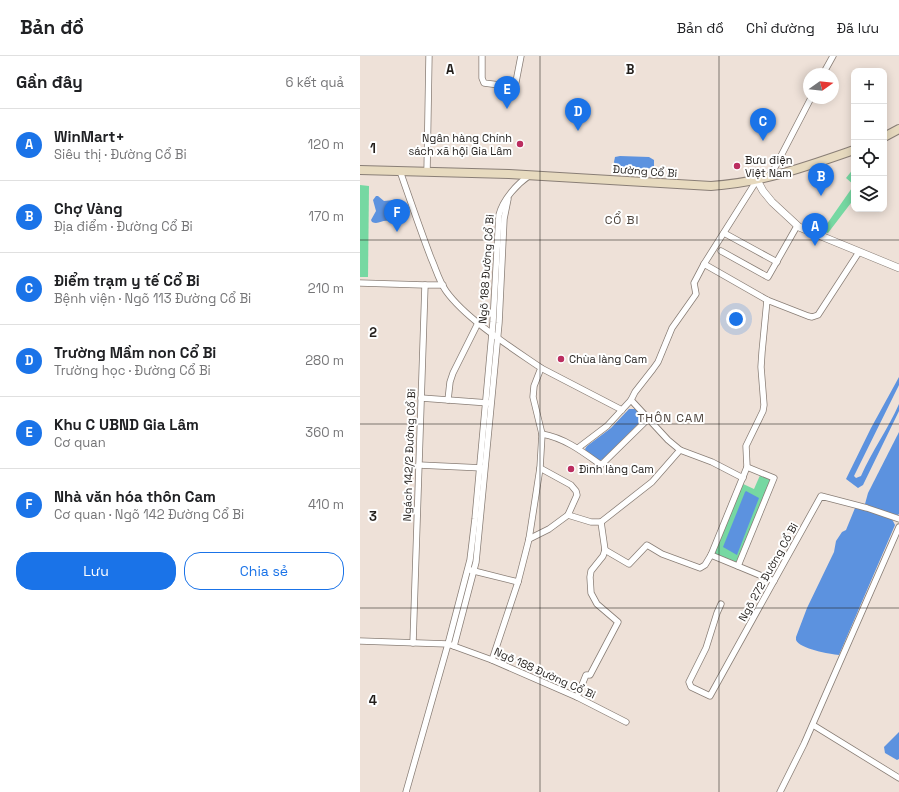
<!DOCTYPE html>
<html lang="vi">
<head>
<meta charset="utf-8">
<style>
	body { margin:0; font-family:"Space Grotesk",sans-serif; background:#f2f2f2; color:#202124 }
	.controls { position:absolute; right:12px; top:12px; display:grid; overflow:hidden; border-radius:8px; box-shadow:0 2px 10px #0003 }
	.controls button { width:36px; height:36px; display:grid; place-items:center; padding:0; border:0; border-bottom:1px solid #e0e0e0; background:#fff; color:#202124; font:20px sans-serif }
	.compass { position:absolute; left:443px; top:12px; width:36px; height:36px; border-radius:50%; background:#fff; box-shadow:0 2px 10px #0003; rotate:75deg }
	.you { position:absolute; left:376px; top:263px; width:14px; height:14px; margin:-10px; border:3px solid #fff; border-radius:50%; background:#1a73e8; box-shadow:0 0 0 6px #1a73e833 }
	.badge { display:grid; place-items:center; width:26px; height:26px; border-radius:50%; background:#1a73e8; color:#fff; font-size:13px; font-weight:700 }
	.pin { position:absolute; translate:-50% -33px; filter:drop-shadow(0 1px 2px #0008) }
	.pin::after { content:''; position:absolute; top:21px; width:14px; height:12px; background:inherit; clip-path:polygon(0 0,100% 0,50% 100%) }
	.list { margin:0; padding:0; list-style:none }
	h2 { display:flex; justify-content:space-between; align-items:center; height:52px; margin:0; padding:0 16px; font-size:17px }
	h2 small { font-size:13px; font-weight:400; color:#757577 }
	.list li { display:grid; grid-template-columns:26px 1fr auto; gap:12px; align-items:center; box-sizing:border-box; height:72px; padding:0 16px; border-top:1px solid #e0e0e0 }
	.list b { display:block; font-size:15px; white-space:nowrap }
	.list p { margin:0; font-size:13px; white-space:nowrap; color:#757577 }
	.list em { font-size:13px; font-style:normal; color:#757577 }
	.actions { display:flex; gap:8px; padding:12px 16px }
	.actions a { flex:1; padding:9px 0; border:1px solid #1a73e8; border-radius:16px; text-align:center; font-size:14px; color:#1a73e8 }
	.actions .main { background:#1a73e8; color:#fff }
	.icon { flex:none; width:22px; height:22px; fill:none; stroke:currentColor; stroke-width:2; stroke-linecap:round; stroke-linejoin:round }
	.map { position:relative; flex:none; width:539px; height:736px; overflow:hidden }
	header { display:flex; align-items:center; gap:24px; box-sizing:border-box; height:56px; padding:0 20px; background:#fff; border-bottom:1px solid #e0e0e0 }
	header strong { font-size:19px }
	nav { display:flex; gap:22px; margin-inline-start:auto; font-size:14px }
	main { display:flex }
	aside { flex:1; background:#fff }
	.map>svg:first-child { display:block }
	.green { fill:#76d8a2 }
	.water { fill:#5c92df }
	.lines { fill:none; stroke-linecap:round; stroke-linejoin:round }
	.minor-casing { stroke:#897e76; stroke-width:7 }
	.tertiary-casing { stroke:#897e76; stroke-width:8 }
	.secondary-casing { stroke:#897e76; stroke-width:10 }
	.minor { stroke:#fff; stroke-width:5.5 }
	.tertiary { stroke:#fff; stroke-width:7 }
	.secondary { stroke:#e7dabf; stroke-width:8 }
	.grid { fill:none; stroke:#231f1c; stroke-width:1; stroke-opacity:0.55 }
	.poi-dot { fill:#bb2d5f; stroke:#fff; stroke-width:1.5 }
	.labels { text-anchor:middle; stroke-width:4; stroke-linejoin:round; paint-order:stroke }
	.poi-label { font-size:11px; fill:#231f1c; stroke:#fff; text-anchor:start }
	.street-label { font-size:11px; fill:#231f1c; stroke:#fff }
	.neighbourhood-label { font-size:12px; letter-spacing:1px; fill:#4f453e; stroke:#fff }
	.grid-label { font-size:13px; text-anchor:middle; font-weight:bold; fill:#231f1c; stroke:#fff; stroke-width:4; stroke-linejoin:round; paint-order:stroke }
</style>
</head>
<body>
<header>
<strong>Bản đồ</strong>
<nav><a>Bản đồ</a><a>Chỉ đường</a><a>Đã lưu</a></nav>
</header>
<main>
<aside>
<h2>Gần đây<small>6 kết quả</small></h2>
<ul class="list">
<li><span class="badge">A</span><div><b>WinMart+</b><p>Siêu thị · Đường Cổ Bi</p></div><em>120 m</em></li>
<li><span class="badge">B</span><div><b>Chợ Vàng</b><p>Địa điểm · Đường Cổ Bi</p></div><em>170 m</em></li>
<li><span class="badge">C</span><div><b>Điểm trạm y tế Cổ Bi</b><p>Bệnh viện · Ngõ 113 Đường Cổ Bi</p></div><em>210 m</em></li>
<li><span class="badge">D</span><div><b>Trường Mầm non Cổ Bi</b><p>Trường học · Đường Cổ Bi</p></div><em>280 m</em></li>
<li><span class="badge">E</span><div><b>Khu C UBND Gia Lâm</b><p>Cơ quan</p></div><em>360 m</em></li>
<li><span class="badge">F</span><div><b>Nhà văn hóa thôn Cam</b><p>Cơ quan · Ngõ 142 Đường Cổ Bi</p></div><em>410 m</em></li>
</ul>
<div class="actions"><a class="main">Lưu</a><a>Chia sẻ</a></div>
</aside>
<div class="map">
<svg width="539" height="736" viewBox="0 0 539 736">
	<rect width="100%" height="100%" fill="#eee1d8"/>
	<g class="green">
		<polygon points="494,112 494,143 468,177 462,175 494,129 486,122"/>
		<polygon points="0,129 9,130 8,221 0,221"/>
		<polygon points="401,417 414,422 378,510 351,499 381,427 394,433"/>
	</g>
	<g class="water">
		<path d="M 260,100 L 289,101 L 294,104 L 294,110 C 285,117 267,114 256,111 L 254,106 L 255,101 Z"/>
		<path d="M 16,140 L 18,140 L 24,145 L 34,144 C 35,153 29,157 40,164 L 40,167 C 35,169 33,166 28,165 C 22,164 18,169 12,166 L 11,164 L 16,155 L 13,144 Z"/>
		<path d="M 539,321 L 539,329 L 494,420 L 496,422 L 501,420 C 512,395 528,373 539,348 L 539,355 L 503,429 L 498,432 L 486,423 L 511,372 Z"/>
		<polygon points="269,353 275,353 281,360 282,364 243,403 239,405 226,395 225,393 227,390 251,372"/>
		<polygon points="539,376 539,458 538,459 528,457 505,448 508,437"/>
		<polygon points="386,435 399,442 377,499 363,491 385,436"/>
		<path d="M 495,452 L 501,452 L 532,463 L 535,469 L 479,599 C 470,598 440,593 436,584 L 436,581 L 447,552 L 474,496 L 476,485 L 482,476 L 486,474 Z"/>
		<polygon points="539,676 539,703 537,704 525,697 524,691"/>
	</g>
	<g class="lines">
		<g class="minor-casing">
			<g id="minor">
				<polyline points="122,0 122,22 124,27 155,31 161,0"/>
				<polyline points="463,18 473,0"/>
				<path d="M 40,115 C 50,144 60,173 71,202 C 76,213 79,225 86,235 C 106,263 152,292 181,312 L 174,330 L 173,341 L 182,378 L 180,412 L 169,483 L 158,526 L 132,604"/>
				<polyline points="67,116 69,0"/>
				<polyline points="410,121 451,42"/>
				<polyline points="364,177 417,206"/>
				<polyline points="361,195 408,221 437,170"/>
				<polyline points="344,208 407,244"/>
				<polyline points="0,227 65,229"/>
				<polyline points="181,312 262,354"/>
				<polyline points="61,342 129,347"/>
				<polyline points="88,344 90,326 93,317 118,267"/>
				<path d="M 182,378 C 205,382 223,396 241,409 L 288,363"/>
				<polyline points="218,392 247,370 271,344"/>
				<polyline points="320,394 352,406 383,422"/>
				<polyline points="59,409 123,412"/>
				<polyline points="208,459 231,466 241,466"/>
				<polyline points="169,483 189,473 208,459 217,439 216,435 211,429 180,412"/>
				<polyline points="245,494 269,508 287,489 302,498 340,512 345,509 351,499"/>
				<polyline points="378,510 414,422 387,411"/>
				<polyline points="110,514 158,526"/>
				<polyline points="414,525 351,499 387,411 386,390 403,355 404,349 401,311 402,296 407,244 448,260 452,261 458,259 499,196"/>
				<polyline points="361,548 357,557 346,592 329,626 331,631 350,640 461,440 507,452 539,463"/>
				<polyline points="0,585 88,588 132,604 217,641 266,666"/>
				<polyline points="53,587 65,229 83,229"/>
				<polyline points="94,590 116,506 139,267 144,163 148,143"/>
				<polyline points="217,641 226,619 230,619 258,566 237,548 231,537 230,521 231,515 243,500 245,494 241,466 292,426 320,394 308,384 271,344 275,336 293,313 298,306 312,272 336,238 334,227 344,208 397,124"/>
				<polyline points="453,669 539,722"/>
				<path d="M 46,736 L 88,588 L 110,504 L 115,463 L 133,266 L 139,159 C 143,143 157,128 170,119"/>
				<polyline points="420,736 444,688 539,471"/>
			</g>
		</g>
		<g class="tertiary-casing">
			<polyline id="tertiary" points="397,124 403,135 412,146 439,171 539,212"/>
		</g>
		<g class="secondary-casing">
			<g id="secondary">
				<polyline points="524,81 539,73"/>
				<path d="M 0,114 L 149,118 L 351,130 C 401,127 448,110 494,94"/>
			</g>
		</g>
		<use href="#minor" class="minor"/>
		<use href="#tertiary" class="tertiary"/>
		<use href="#secondary" class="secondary"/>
	</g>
	<path class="grid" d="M 180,0 L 180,736M 359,0 L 359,736M 0,184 L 539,184M 0,368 L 539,368M 0,552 L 539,552"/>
	<g class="poi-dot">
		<circle cx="160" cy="88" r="4"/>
		<circle cx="377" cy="110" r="4"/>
		<circle cx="201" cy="303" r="4"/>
		<circle cx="211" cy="413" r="4"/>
	</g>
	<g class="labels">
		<g class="poi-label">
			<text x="152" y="86" text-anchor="end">Ngân hàng Chính<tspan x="152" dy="13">sách xã hội Gia Lâm</tspan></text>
			<text x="385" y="108">Bưu điện<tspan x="385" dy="13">Việt Nam</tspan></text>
			<text x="209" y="307">Chùa làng Cam</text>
			<text x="219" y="417">Đình làng Cam</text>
		</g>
		<g class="street-label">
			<text transform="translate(285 115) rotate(4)" y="4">Đường Cổ Bi</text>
			<text transform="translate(126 213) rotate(-86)" y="4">Ngõ 188 Đường Cổ Bi</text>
			<text transform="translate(49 399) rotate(-88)" y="4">Ngách 142/2 Đường Cổ Bi</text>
			<text transform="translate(408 516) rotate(-61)" y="4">Ngõ 272 Đường Cổ Bi</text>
			<text transform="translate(185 617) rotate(24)" y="4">Ngõ 188 Đường Cổ Bi</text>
		</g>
		<g class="neighbourhood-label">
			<text x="262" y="168">CỔ BI</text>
			<text x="311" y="366">THÔN CAM</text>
		</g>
	</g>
	<g class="grid-label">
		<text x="90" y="18">A</text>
		<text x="270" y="18">B</text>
		<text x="13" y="97">1</text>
		<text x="13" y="281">2</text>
		<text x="13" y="465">3</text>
		<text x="13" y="649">4</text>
	</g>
</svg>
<div class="controls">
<button>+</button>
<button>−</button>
<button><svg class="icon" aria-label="locate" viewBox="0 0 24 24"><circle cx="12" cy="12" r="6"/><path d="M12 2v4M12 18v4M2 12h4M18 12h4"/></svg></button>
<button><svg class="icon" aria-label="layers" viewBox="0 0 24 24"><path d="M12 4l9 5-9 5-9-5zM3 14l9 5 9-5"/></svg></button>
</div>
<svg class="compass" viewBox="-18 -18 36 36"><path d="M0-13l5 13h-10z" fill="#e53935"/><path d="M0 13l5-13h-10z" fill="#757577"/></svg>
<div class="you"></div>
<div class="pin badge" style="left:455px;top:190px">A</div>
<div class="pin badge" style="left:461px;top:140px">B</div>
<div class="pin badge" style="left:403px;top:85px">C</div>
<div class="pin badge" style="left:218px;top:75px">D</div>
<div class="pin badge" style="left:147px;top:53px">E</div>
<div class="pin badge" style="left:37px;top:176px">F</div>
</div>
</main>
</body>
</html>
